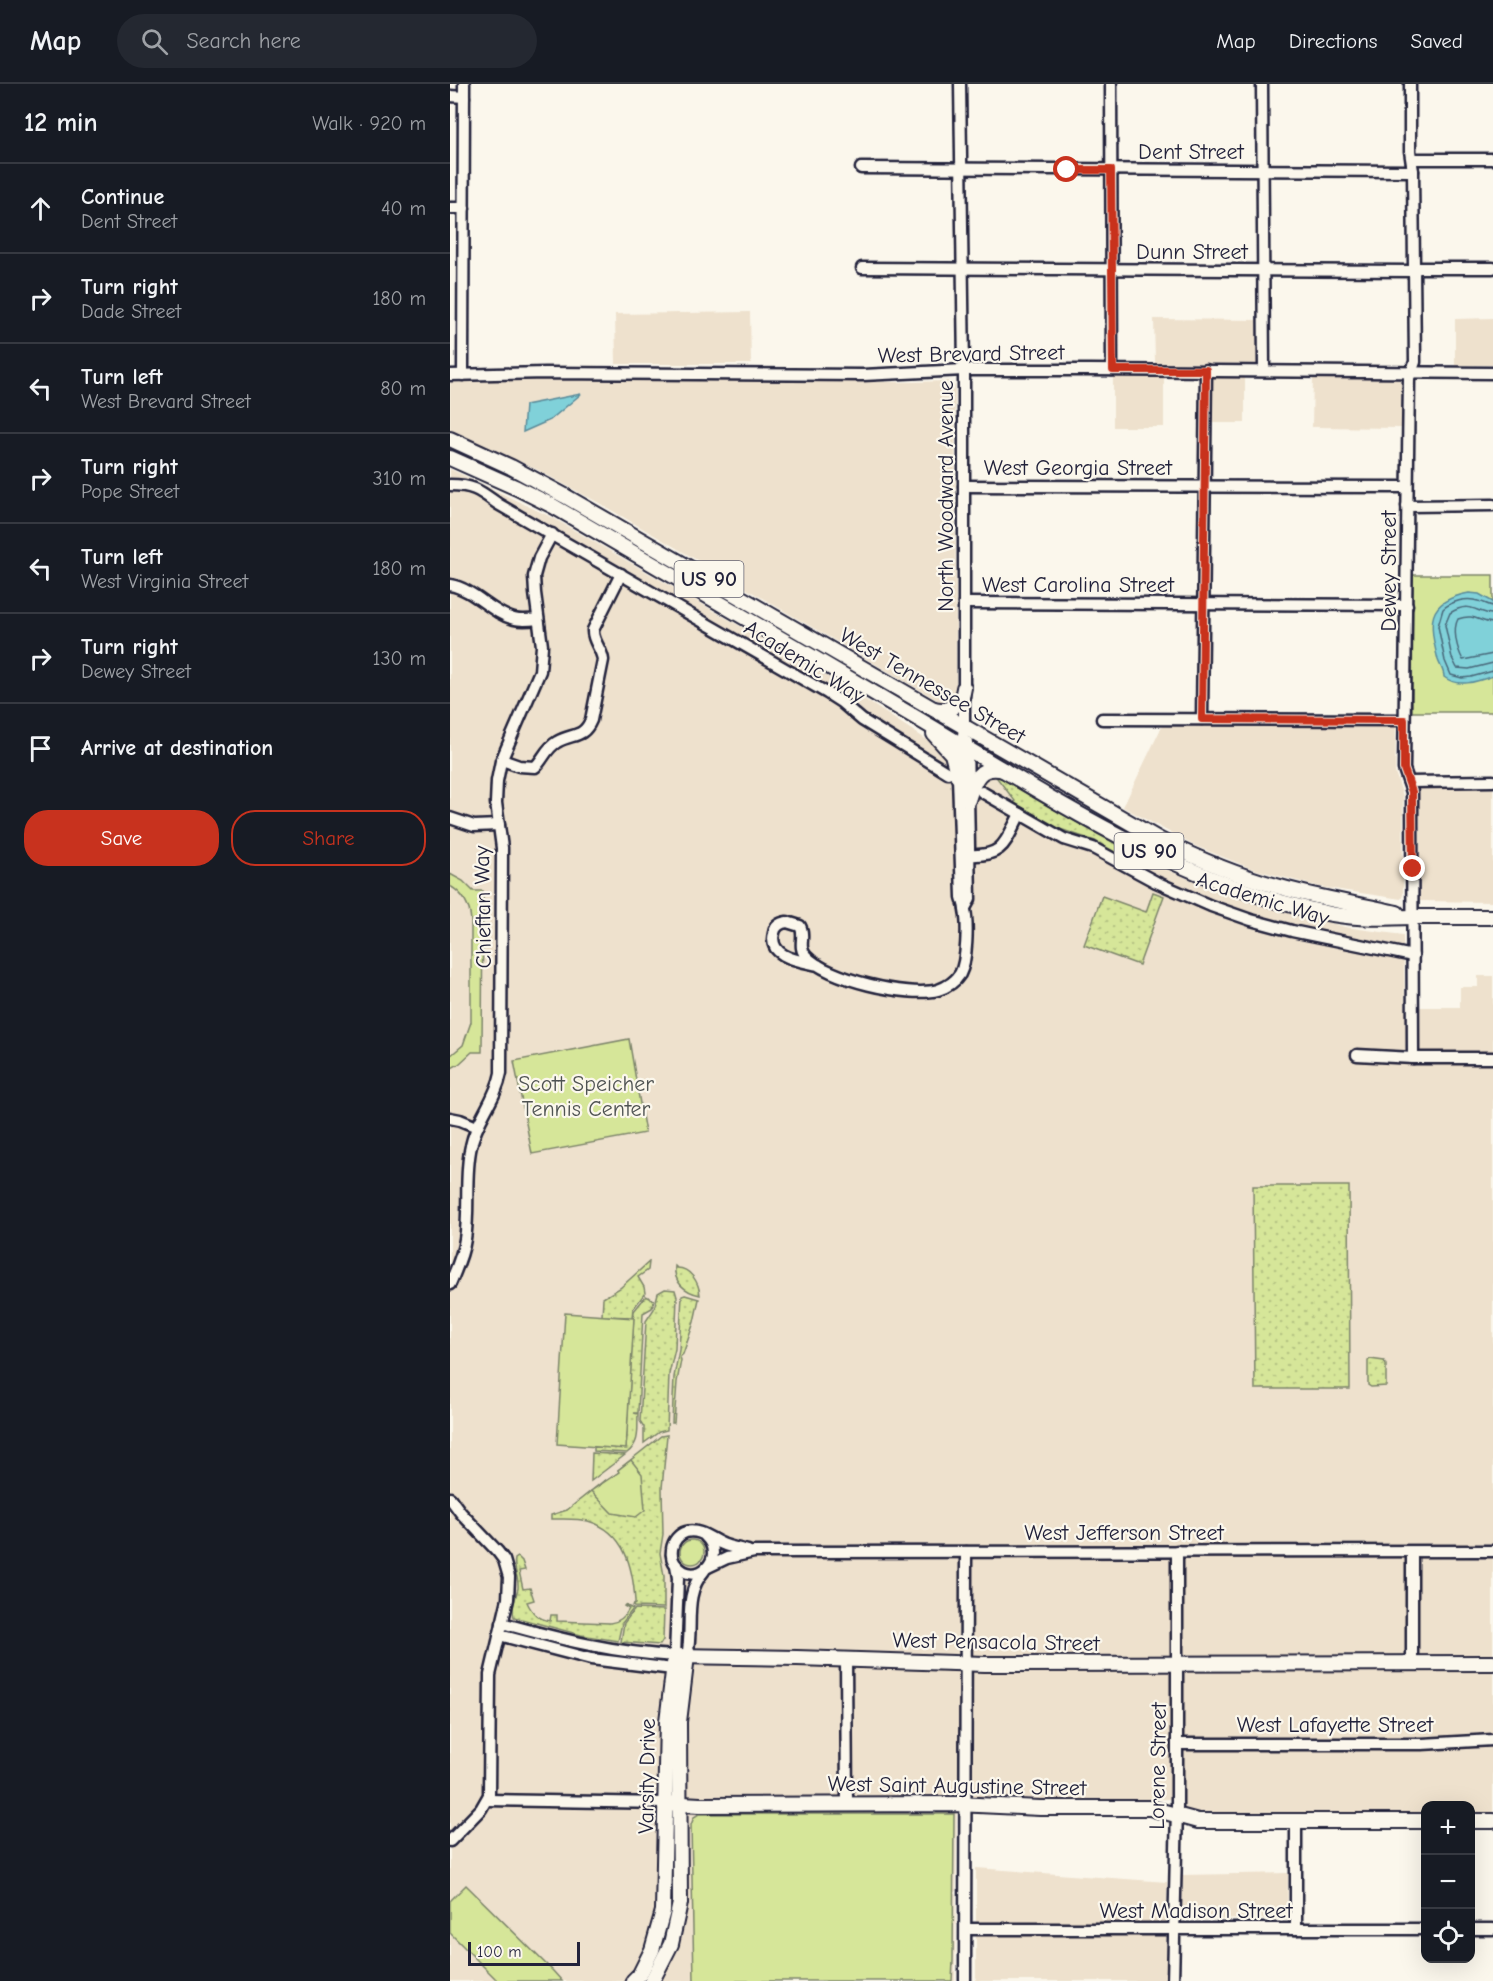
<!DOCTYPE html>
<html lang="en">
<head>
<meta charset="utf-8">
<style>
	body { margin:0; font-family:"Comic Neue",sans-serif; background:#242831; color:#f1f3f6 }
	.controls { position:absolute; right:18px; bottom:18px; display:grid; overflow:hidden; border-radius:12px; box-shadow:0 6px 24px #0002 }
	.controls button { width:54px; height:54px; display:grid; place-items:center; padding:0; border:0; border-bottom:2px solid #363941; background:#171b24; color:#f1f3f6; font:30px sans-serif }
	.scale { position:absolute; left:18px; bottom:15px; width:112px; box-sizing:border-box; padding-left:6px; border:3px solid #22223b; border-top:0; font-size:16px; line-height:21px; white-space:nowrap; color:#22223b; -webkit-text-stroke:4px #fbf7ec; paint-order:stroke }
	.stop { position:absolute; width:18px; height:18px; margin:-14px; border:4px solid #c8321e; border-radius:50%; background:#fff }
	.stop.end { background:#c8321e; border-color:#fff; box-shadow:0 2px 6px #0008 }
	.list { margin:0; padding:0; list-style:none }
	h2 { display:flex; justify-content:space-between; align-items:center; height:78px; margin:0; padding:0 24px; font-size:26px }
	h2 small { font-size:20px; font-weight:400; color:#9ea1a6 }
	.list li { display:grid; grid-template-columns:39px 1fr auto; gap:18px; align-items:center; box-sizing:border-box; height:90px; padding:0 24px; border-top:2px solid #363941 }
	.list b { display:block; font-size:22px; white-space:nowrap }
	.list p { margin:0; font-size:20px; white-space:nowrap; color:#9ea1a6 }
	.list em { font-size:20px; font-style:normal; color:#9ea1a6 }
	.actions { display:flex; gap:12px; padding:18px 24px }
	.actions a { flex:1; padding:14px 0; border:2px solid #c8321e; border-radius:24px; text-align:center; font-size:21px; color:#c8321e }
	.actions .main { background:#c8321e; color:#fff }
	.icon { flex:none; width:33px; height:33px; fill:none; stroke:currentColor; stroke-width:2; stroke-linecap:round; stroke-linejoin:round }
	.map { position:relative; flex:none; width:1043px; height:1897px; overflow:hidden }
	header { display:flex; align-items:center; gap:36px; box-sizing:border-box; height:84px; padding:0 30px; background:#171b24; border-bottom:2px solid #363941 }
	header strong { font-size:28px }
	nav { display:flex; gap:33px; margin-inline-start:auto; font-size:21px }
	.search { width:420px; height:54px; background:#242831; display:flex; align-items:center; gap:15px; box-sizing:border-box; padding:0 21px; border-radius:33px; color:#9ea1a6; font-size:22px }
	main { display:flex }
	aside { flex:1; background:#171b24 }
	.map>svg:first-child { display:block }
	.built { fill:#eee1cd }
	.grass { fill:url(#grass-dots); stroke:#7c846a; stroke-width:1.5 }
	.green { fill:#d6e699; stroke:#7c846a; stroke-width:1.5 }
	.water { fill:#80d1d9; stroke:#5a8b9a; stroke-width:1.5 }
	.lines { fill:none; stroke-linecap:round; stroke-linejoin:round }
	.shore { stroke:#48687a; stroke-width:1.5 }
	.minor-casing { stroke:#22223b; stroke-width:15 }
	.major-casing { stroke:#22223b; stroke-width:18 }
	.minor { stroke:#fbf7ec; stroke-width:10 }
	.major { stroke:#fbf7ec; stroke-width:14 }
	.route { stroke:#c8321e; stroke-width:8 }
	.labels { text-anchor:middle; stroke-width:4.5; stroke-linejoin:round; paint-order:stroke }
	.shield { fill:#fbf7ec; stroke:#636270; stroke-width:1.5 }
	.shield-label { font-size:21px; font-weight:bold; fill:#22223b }
	.street-label { font-size:22px; fill:#22223b; stroke:#fbf7ec }
	.park-label { font-size:22px; fill:#4f5352; stroke:#fbf7ec }
</style>
</head>
<body>
<header>
<strong>Map</strong>
<div class="search"><svg class="icon" aria-label="search" viewBox="0 0 24 24"><circle cx="10" cy="10" r="6"/><path d="M15 15l6 6"/></svg>Search here</div>
<nav><a>Map</a><a>Directions</a><a>Saved</a></nav>
</header>
<main>
<aside>
<h2>12 min<small>Walk · 920 m</small></h2>
<ul class="list">
<li><svg class="icon" aria-label="ahead" viewBox="0 0 24 24"><path d="M12 20V5M6 11l6-6 6 6"/></svg><div><b>Continue</b><p>Dent Street</p></div><em>40 m</em></li>
<li><svg class="icon" aria-label="right" viewBox="0 0 24 24"><path d="M7 20v-9h11M14 6l5 5-5 5"/></svg><div><b>Turn right</b><p>Dade Street</p></div><em>180 m</em></li>
<li><svg class="icon" aria-label="left" viewBox="0 0 24 24"><path d="M17 20v-9H6M10 6l-5 5 5 5"/></svg><div><b>Turn left</b><p>West Brevard Street</p></div><em>80 m</em></li>
<li><svg class="icon" aria-label="right" viewBox="0 0 24 24"><path d="M7 20v-9h11M14 6l5 5-5 5"/></svg><div><b>Turn right</b><p>Pope Street</p></div><em>310 m</em></li>
<li><svg class="icon" aria-label="left" viewBox="0 0 24 24"><path d="M17 20v-9H6M10 6l-5 5 5 5"/></svg><div><b>Turn left</b><p>West Virginia Street</p></div><em>180 m</em></li>
<li><svg class="icon" aria-label="right" viewBox="0 0 24 24"><path d="M7 20v-9h11M14 6l5 5-5 5"/></svg><div><b>Turn right</b><p>Dewey Street</p></div><em>130 m</em></li>
<li><svg class="icon" aria-label="arrive" viewBox="0 0 24 24"><path d="M6 21V4h12l-3 4 3 4H6"/></svg><div><b>Arrive at destination</b></div></li>
</ul>
<div class="actions"><a class="main">Save</a><a>Share</a></div>
</aside>
<div class="map">
<svg width="1043" height="1897" viewBox="0 0 1043 1897">
	<defs>
		<pattern id="grass-dots" width="8" height="8" patternUnits="userSpaceOnUse" patternTransform="scale(1.5)"><rect width="8" height="8" fill="#d6e699"/><path d="M2 2h.1M6 6h.1" fill="none" stroke="#b7c585" stroke-width="1.8" stroke-linecap="round"/></pattern>
	</defs>
	<rect width="100%" height="100%" fill="#fbf7ec"/>
	<filter id="ink" filterUnits="userSpaceOnUse"><feTurbulence type="fractalNoise" baseFrequency=".0167" numOctaves="2"/><feDisplacementMap in="SourceGraphic" scale="12" xChannelSelector="R" yChannelSelector="G"/><feConvolveMatrix kernelMatrix="1 2 1 2 8 2 1 2 1" color-interpolation-filters="sRGB"/></filter>
	<g filter="url(#ink)">
		<g class="built">
			<polygon points="300,228 301,280 166,280 165,230"/>
			<polygon points="1043,234 1043,281 1005,281 1005,235"/>
			<polygon points="704,235 808,236 808,280 705,279"/>
			<rect x="663" y="292" width="51" height="51"/>
			<rect x="760" y="292" width="35" height="47"/>
			<polygon points="863,293 951,294 952,344 862,343"/>
			<polygon points="96,295 457,298 499,297 505,302 506,606 501,618 494,620 149,419 84,384 0,346 0,297"/>
			<polygon points="0,385 103,434 397,604 488,663 544,690 633,742 708,782 758,803 793,815 895,843 953,851 955,923 1010,923 1010,903 1028,903 1028,892 1043,892 1043,1737 1021,1737 1020,1722 976,1722 975,1737 748,1737 734,1729 721,1715 590,1715 507,1712 505,1897 0,1897"/>
			<polygon points="713,640 946,641 945,688 953,712 953,811 951,815 870,803 803,785 743,761 673,723"/>
			<polygon points="1043,703 1043,818 970,817 970,740 968,706 969,704"/>
			<polygon points="526,1784 717,1798 716,1897 526,1897"/>
			<polygon points="838,1789 837,1835 730,1836 731,1791"/>
		</g>
		<g class="grass">
			<polygon points="544,690 633,742 696,776 692,783 645,757 607,744 571,723 563,722 565,717"/>
			<polygon points="703,808 714,812 689,881 634,861 652,812 696,828"/>
			<polygon points="803,1102 899,1102 900,1305 805,1305"/>
			<polygon points="199,1178 198,1186 188,1193 194,1203 195,1209 183,1225 182,1233 152,1232 153,1214 170,1204"/>
			<path d="M 225,1182 L 227,1184 C 240,1184 249,1198 250,1211 C 235,1208 223,1198 225,1182 Z"/>
			<polygon points="215,1205 225,1206 227,1213 225,1265 219,1290 217,1346 209,1348 194,1359 194,1343 190,1337 196,1237 204,1225 208,1209"/>
			<polygon points="235,1211 249,1215 244,1238 233,1270 230,1273 231,1276 227,1298 224,1339 222,1339 224,1293 229,1266 232,1212"/>
			<path d="M 196,1212 L 204,1216 L 202,1224 L 193,1229 L 188,1329 L 184,1329 L 188,1330 C 187,1345 191,1358 177,1369 L 144,1367 L 144,1363 L 176,1364 L 184,1227 Z"/>
			<polygon points="920,1275 934,1277 936,1281 936,1302 921,1303 918,1301 918,1277"/>
			<path d="M 217,1351 L 212,1404 L 213,1450 L 210,1469 L 214,1492 L 214,1524 L 184,1523 L 182,1522 L 185,1520 L 185,1517 C 183,1485 176,1448 138,1437 C 127,1434 113,1435 101,1435 L 101,1431 L 117,1426 L 155,1396 L 157,1397 L 169,1388 L 168,1386 L 211,1352 Z"/>
			<polygon points="142,1369 175,1371 141,1397"/>
			<path d="M 68,1473 L 72,1477 L 75,1486 L 69,1487 L 73,1505 L 80,1504 L 84,1516 L 77,1518 C 82,1529 88,1535 100,1537 L 101,1531 L 107,1531 L 107,1537 L 160,1539 C 169,1538 175,1533 179,1525 L 174,1522 L 175,1521 L 183,1525 L 172,1539 L 168,1557 L 131,1551 L 64,1533 C 61,1522 66,1514 68,1504 C 69,1494 63,1484 65,1475 Z"/>
			<polygon points="185,1525 214,1526 213,1556 210,1561 171,1558 174,1539"/>
		</g>
		<g class="green">
			<polygon points="963,491 1043,491 1043,628 962,628"/>
			<path d="M 0,790 L 13,797 L 23,807 L 33,807 L 32,968 L 22,968 L 9,980 L 0,985 L 0,972 L 13,961 L 21,938 L 21,837 C 20,822 14,810 0,802 Z"/>
			<polygon points="179,955 195,1049 82,1070 64,977"/>
			<polygon points="115,1229 184,1234 176,1365 107,1360"/>
			<polygon points="181,1376 192,1390 195,1426 186,1433 162,1429 141,1407 169,1388 168,1386"/>
			<circle cx="242" cy="1468" r="12"/>
			<polygon points="249,1730 504,1730 503,1877 502,1897 244,1897 241,1741 244,1733"/>
			<polygon points="16,1801 103,1887 112,1897 48,1897 0,1849 0,1817"/>
		</g>
		<g class="water">
			<polygon points="131,310 100,336 73,348 75,321"/>
			<path d="M 1019,509 L 1029,510 L 1043,518 L 1043,592 C 1026,598 1008,604 994,593 C 994,586 990,582 988,576 C 979,539 975,517 1019,509 Z"/>
		</g>
		<g class="lines">
			<g class="shore">
				<path d="M 1043,522 C 1037,521 1034,518 1028,517 C 1017,513 1002,517 993,525 L 988,542 L 995,577 L 1001,591 L 1012,594 L 1021,593 L 1043,587"/>
				<path d="M 1043,530 C 1025,529 1021,516 1000,529 L 995,541 L 1002,574 L 1007,584 L 1019,585 L 1043,579"/>
				<path d="M 1043,539 C 1027,538 1026,529 1008,535 C 1002,546 1007,565 1013,576 L 1043,570"/>
			</g>
			<g class="minor-casing">
				<g id="minor">
					<polyline points="661,0 662,286"/>
					<polyline points="812,0 814,286"/>
					<polyline points="960,0 960,67 963,87 965,278 959,294 954,685 962,708 963,974"/>
					<polyline points="0,12 14,13"/>
					<polyline points="962,75 1043,75"/>
					<polyline points="411,84 963,87"/>
					<polyline points="0,124 14,124"/>
					<polyline points="412,184 965,187"/>
					<polyline points="965,184 1043,184"/>
					<polyline points="0,291 96,289 413,291 514,286 641,286 1043,289"/>
					<polyline points="13,291 14,0"/>
					<path d="M 0,401 C 24,401 30,407 48,420 L 377,609 L 391,618 L 412,636 L 498,689"/>
					<polyline points="514,402 957,403"/>
					<polyline points="957,422 1043,421"/>
					<path d="M 0,501 C 24,505 41,529 64,535 C 72,537 80,536 88,535"/>
					<polyline points="514,519 957,521"/>
					<polyline points="652,635 954,636"/>
					<polyline points="752,635 756,286"/>
					<path d="M 52,676 L 69,682 L 85,683 C 93,676 96,664 107,658 C 122,649 133,655 141,636 L 153,576 C 152,565 142,557 143,546 L 171,490"/>
					<polyline points="959,698 1043,697"/>
					<polyline points="532,708 614,755 643,764 706,798 761,822 801,836 842,847 963,872"/>
					<polyline points="0,734 24,742 49,741"/>
					<path d="M 519,771 C 554,773 555,758 570,730"/>
					<polyline points="515,824 520,815 517,658"/>
					<path d="M 368,881 C 352,877 317,874 324,849 C 325,842 330,839 337,838 L 350,842 C 356,852 347,862 356,872 C 377,895 458,914 488,906 C 497,903 505,898 510,890 C 517,877 518,841 515,826 C 515,821 513,817 512,813 L 508,693 L 514,643 L 514,286 L 510,0"/>
					<polyline points="907,971 963,974 1043,974"/>
					<polyline points="0,1034 10,1036 27,1043"/>
					<path d="M 0,1200 C 6,1185 13,1171 15,1155 C 20,1125 14,1092 21,1062 C 26,1036 46,1016 51,989 L 52,764 L 46,719 L 47,697 L 51,677 L 90,587 L 92,562 L 85,509 L 84,492 L 89,474 L 102,450"/>
					<polyline points="0,1414 11,1429 48,1468 54,1476 59,1493 58,1515 40,1591 39,1711 31,1725 0,1757"/>
					<path d="M 255,1452 C 278,1474 246,1504 227,1482 C 222,1477 221,1471 222,1465 C 223,1457 229,1450 236,1448 C 250,1444 263,1457 275,1461 C 283,1464 291,1465 298,1467"/>
					<polyline points="258,1483 277,1474 304,1468 1043,1467"/>
					<path d="M 52,1539 C 109,1555 165,1569 225,1572 L 228,1494 L 226,1481"/>
					<polyline points="49,1551 141,1575 231,1586"/>
					<path d="M 237,1572 C 244,1542 232,1512 254,1487"/>
					<polyline points="396,1575 397,1720"/>
					<polyline points="962,1579 962,1468"/>
					<polyline points="727,1660 972,1660 1043,1656"/>
					<polyline points="37,1716 215,1719"/>
					<polyline points="516,1845 976,1845"/>
					<polyline points="846,1845 846,1737"/>
					<polyline points="1020,1845 1043,1845"/>
					<polyline points="515,1897 516,1468"/>
					<polyline points="723,1897 727,1723 727,1467"/>
				</g>
			</g>
			<g class="major-casing">
				<g id="major">
					<path d="M 0,355 L 61,383 L 115,412 L 710,756 C 748,775 788,792 830,803 C 868,814 908,820 947,829"/>
					<path d="M 0,374 L 67,404 L 103,422 C 225,493 348,564 470,636 C 600,713 730,801 881,830 C 909,835 936,834 964,833 C 991,833 1017,833 1043,833"/>
					<path d="M 484,625 C 499,629 512,621 514,604"/>
					<polyline points="484,650 502,670 508,693"/>
					<path d="M 518,716 C 524,696 529,680 554,686"/>
					<polyline points="215,1719 250,1721 507,1720 590,1724 700,1724 748,1737 976,1737"/>
					<polyline points="1020,1737 1043,1737"/>
					<polyline points="183,1897 190,1890 202,1866 213,1827 217,1637 225,1572 347,1574 535,1580 1043,1579"/>
					<polyline points="202,1897 221,1860 230,1819 229,1638 237,1572"/>
				</g>
			</g>
			<use href="#minor" class="minor"/>
			<use href="#major" class="major"/>
		</g>
	</g>
	<g class="lines" filter="url(#ink)">
		<polyline class="route" points="617,86 661,86 663,286 756,286 752,635 954,636 954,685 962,708 963,785"/>
	</g>
	<g class="labels">
		<g class="shield">
			<rect x="224.5" y="477" width="69" height="36" rx="4.5"/>
			<rect x="664.5" y="749" width="69" height="36" rx="4.5"/>
		</g>
		<g class="shield-label">
			<text x="259" y="502">US 90</text>
			<text x="699" y="774">US 90</text>
		</g>
		<g class="street-label">
			<text x="741" y="75">Dent Street</text>
			<text x="742" y="175">Dunn Street</text>
			<text transform="translate(521 269) rotate(-1)" y="8">West Brevard Street</text>
			<text x="628" y="391">West Georgia Street</text>
			<text transform="translate(495 412) rotate(-90)" y="8">North Woodward Avenue</text>
			<text transform="translate(938 487) rotate(-90)" y="8">Dewey Street</text>
			<text x="628" y="508">West Carolina Street</text>
			<text transform="translate(355 577) rotate(32)" y="8">Academic Way</text>
			<text transform="translate(483 601) rotate(30)" y="8">West Tennessee Street</text>
			<text transform="translate(813 814) rotate(17)" y="8">Academic Way</text>
			<text transform="translate(32 823) rotate(-91)" y="8">Chieftan Way</text>
			<text x="674" y="1456">West Jefferson Street</text>
			<text transform="translate(546 1557) rotate(1)" y="8">West Pensacola Street</text>
			<text x="885" y="1648">West Lafayette Street</text>
			<text transform="translate(707 1682) rotate(-89)" y="8">Lorene Street</text>
			<text transform="translate(196 1692) rotate(-89)" y="8">Varsity Drive</text>
			<text transform="translate(507 1701) rotate(1)" y="8">West Saint Augustine Street</text>
			<text x="746" y="1834">West Madison Street</text>
		</g>
		<g class="park-label">
			<text x="136" y="1007">Scott Speicher<tspan x="136" dy="25">Tennis Center</tspan></text>
		</g>
	</g>
</svg>
<div class="controls">
<button>+</button>
<button>−</button>
<button><svg class="icon" aria-label="locate" viewBox="0 0 24 24"><circle cx="12" cy="12" r="6"/><path d="M12 2v4M12 18v4M2 12h4M18 12h4"/></svg></button>
</div>
<div class="scale">100 m</div>
<div class="stop" style="left:617px;top:86px"></div>
<div class="stop end" style="left:963px;top:785px"></div>
</div>
</main>
</body>
</html>
